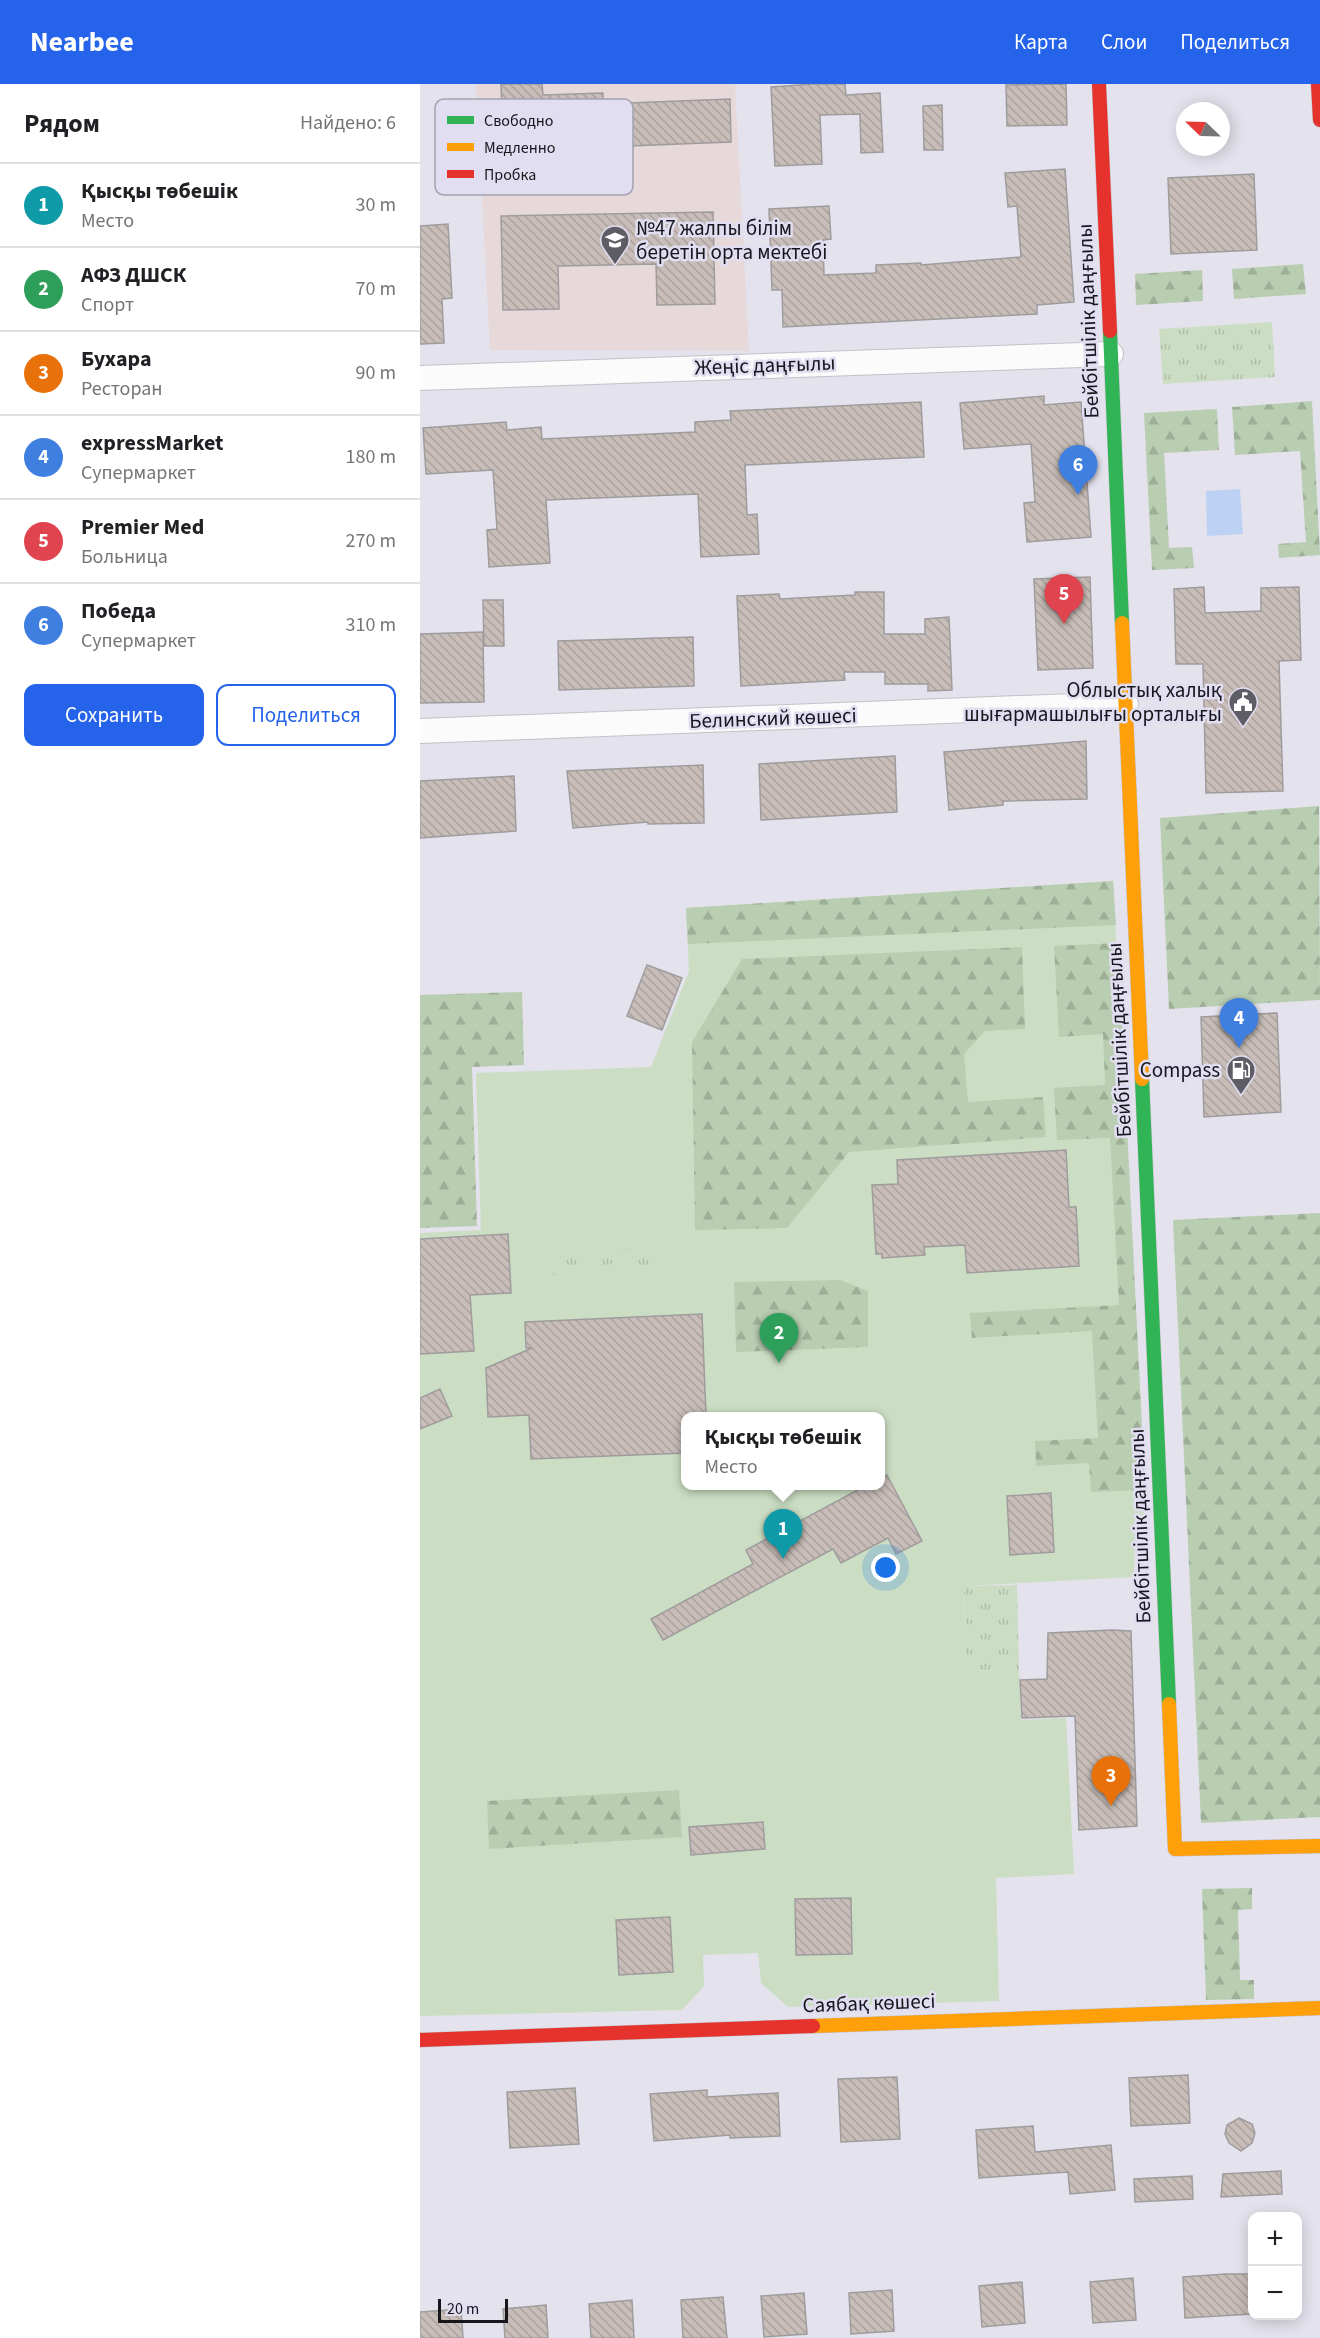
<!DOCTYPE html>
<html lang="ru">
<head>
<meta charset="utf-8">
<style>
	body { margin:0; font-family:"Source Sans 3",sans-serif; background:#f6f6f6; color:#202124 }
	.controls { position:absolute; right:18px; bottom:18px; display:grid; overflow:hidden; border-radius:12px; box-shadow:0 3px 15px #0003 }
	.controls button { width:54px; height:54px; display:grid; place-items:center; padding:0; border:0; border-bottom:2px solid #e0e0e0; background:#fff; color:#202124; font:30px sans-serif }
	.compass { position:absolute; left:756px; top:18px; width:54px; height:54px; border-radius:50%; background:#fff; box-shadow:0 3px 15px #0003; rotate:293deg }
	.scale { position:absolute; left:18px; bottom:15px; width:70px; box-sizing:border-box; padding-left:6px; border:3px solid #16161c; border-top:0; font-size:16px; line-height:21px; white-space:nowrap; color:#16161c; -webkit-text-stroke:4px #e0def0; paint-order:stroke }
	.you { position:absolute; left:466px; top:1484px; width:21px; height:21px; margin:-15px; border:4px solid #fff; border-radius:50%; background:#1a73e8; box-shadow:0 0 0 9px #1a73e833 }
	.badge { display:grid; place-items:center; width:39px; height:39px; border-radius:50%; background:#2563eb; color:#fff; font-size:20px; font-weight:700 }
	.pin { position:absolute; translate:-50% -50px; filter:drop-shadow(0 2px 3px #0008) }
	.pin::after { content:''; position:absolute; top:32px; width:21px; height:18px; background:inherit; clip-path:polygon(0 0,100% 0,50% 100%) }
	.popup { position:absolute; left:261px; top:1328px; width:204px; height:78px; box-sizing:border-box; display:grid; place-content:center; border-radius:12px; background:#fff; filter:drop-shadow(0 2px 4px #0005); font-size:20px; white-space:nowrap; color:#757577 }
	.popup b { font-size:22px; color:#202124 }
	.popup::after { content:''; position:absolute; left:50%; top:100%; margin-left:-12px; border:12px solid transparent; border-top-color:#fff }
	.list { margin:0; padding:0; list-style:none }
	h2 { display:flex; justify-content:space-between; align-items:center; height:78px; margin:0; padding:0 24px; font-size:26px }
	h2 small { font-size:20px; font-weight:400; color:#757577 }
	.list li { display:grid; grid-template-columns:39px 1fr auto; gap:18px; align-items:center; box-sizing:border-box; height:84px; padding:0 24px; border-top:2px solid #e0e0e0 }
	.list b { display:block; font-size:22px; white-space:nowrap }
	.list p { margin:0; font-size:20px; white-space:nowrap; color:#757577 }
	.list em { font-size:20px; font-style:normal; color:#757577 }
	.actions { display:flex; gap:12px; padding:18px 24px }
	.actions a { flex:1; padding:14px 0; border:2px solid #2563eb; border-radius:12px; text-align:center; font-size:21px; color:#2563eb }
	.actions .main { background:#2563eb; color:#fff }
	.map { position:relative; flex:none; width:900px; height:2254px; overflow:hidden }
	header { display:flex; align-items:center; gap:36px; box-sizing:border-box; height:84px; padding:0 30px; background:#2563eb; color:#fff }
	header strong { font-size:28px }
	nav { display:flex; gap:33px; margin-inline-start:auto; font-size:21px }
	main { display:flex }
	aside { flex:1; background:#fff }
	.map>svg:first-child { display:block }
	.education { fill:#e7d8da }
	.grass { fill:#cbdec3; fill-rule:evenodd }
	.forest { fill:url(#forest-firs) }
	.park { fill:url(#park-tufts) }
	.water { fill:#bdd1f4 }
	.building { fill:url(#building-back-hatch); stroke:#9f9c9e; stroke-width:1.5 }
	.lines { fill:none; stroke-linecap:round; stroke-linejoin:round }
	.street-casing { stroke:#c2c1c8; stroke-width:26 }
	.fast-casing { stroke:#c2c1c8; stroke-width:15 }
	.slow-casing { stroke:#c2c1c8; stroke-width:15 }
	.jam-casing { stroke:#c2c1c8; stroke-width:15 }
	.street { stroke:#fbfbfc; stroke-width:24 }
	.fast { stroke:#30b455; stroke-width:14 }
	.slow { stroke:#ff9f0a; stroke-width:14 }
	.jam { stroke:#e5322d; stroke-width:14 }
	.labels { text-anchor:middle; stroke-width:5; stroke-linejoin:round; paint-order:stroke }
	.poi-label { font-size:21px; fill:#16161c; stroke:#e0def0; text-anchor:end }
	.street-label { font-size:21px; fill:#16161c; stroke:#e0def0 }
	.key { fill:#e0def0; stroke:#a3a2b0; stroke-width:1.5 }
	.key-label { font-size:16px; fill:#16161c }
</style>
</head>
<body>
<header>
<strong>Nearbee</strong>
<nav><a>Карта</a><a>Слои</a><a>Поделиться</a></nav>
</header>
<main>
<aside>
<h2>Рядом<small>Найдено: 6</small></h2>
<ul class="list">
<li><span class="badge" style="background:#0f9aa8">1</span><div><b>Қысқы төбешік</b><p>Место</p></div><em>30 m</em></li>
<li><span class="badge" style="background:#2e9e5b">2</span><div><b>АФЗ ДШСК</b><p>Спорт</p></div><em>70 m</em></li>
<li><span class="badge" style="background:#e8710a">3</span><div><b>Бухара</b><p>Ресторан</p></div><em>90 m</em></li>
<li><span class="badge" style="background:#3f7fe0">4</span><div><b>expressMarket</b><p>Супермаркет</p></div><em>180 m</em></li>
<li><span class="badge" style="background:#e0444e">5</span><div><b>Premier Med</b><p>Больница</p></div><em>270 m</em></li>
<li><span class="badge" style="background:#3f7fe0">6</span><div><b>Победа</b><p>Супермаркет</p></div><em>310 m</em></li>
</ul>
<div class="actions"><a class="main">Сохранить</a><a>Поделиться</a></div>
</aside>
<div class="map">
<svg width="900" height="2254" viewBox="0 0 900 2254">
	<defs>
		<pattern id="forest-firs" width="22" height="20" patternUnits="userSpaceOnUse" patternTransform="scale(1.5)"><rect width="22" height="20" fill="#b9cdb1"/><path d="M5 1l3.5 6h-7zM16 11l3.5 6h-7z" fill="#9eaf98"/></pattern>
		<pattern id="park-tufts" width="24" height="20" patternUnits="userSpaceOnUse" patternTransform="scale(1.5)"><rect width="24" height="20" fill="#cbdec3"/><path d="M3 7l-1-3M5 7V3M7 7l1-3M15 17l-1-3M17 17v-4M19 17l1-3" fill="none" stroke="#aebea7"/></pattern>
		<pattern id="building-back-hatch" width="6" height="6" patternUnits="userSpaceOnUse" patternTransform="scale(1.5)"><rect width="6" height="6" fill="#c8bdb8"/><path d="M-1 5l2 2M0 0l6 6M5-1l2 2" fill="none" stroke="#aba29e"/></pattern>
	</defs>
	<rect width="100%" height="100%" fill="#e4e2ec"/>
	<polygon class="education" points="56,0 315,0 329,267 70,266"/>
	<path class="grass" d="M 693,797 L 727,1436 L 715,1452 L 714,1493 L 544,1502 L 546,1587 L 599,1586 L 601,1636 L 646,1634 L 654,1790 L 576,1794 L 579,1917 L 368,1923 L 341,1899 L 338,1869 L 283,1871 L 284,1902 L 262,1926 L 0,1932 L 0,1149 L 61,1146 L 56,989 L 231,983 L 269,887 L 266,824 ZM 266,1332 L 460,1332 L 460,1402 L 266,1402 Z"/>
	<g class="forest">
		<polygon points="883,180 886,210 814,215 812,185"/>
		<polygon points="782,186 783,217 716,221 715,190"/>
		<polygon points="892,317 900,471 859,474 858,460 886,458 880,367 815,371 812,323"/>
		<polygon points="797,325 799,366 744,369 749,464 772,463 774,484 732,486 724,329"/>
		<polygon points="899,722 900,916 749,925 740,734"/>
		<polygon points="693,797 696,841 268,860 266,824"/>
		<polygon points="698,859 725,1406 671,1408 669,1379 616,1382 615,1357 678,1354 672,1247 552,1254 550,1229 699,1221 690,1054 637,1056 634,1004 685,1001 683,950 639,953 634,862"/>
		<polygon points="602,863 605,945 565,947 544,970 548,1018 623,1013 626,1053 429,1068 367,1144 275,1146 272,958 322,875"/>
		<polygon points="102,908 104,981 52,983 57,1142 0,1144 0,911"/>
		<polygon points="900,1129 900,1733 781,1739 753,1136"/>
		<polygon points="420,1196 448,1207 448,1263 316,1268 314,1198"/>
		<polygon points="259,1706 262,1753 69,1765 67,1717"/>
		<polygon points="832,1804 832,1825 818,1826 820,1896 834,1896 834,1915 786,1916 782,1805"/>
	</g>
	<g class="park">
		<polygon points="852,238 855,293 743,300 739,245"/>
		<polygon points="237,1164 238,1186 126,1191 125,1168"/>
		<polygon points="597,1501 599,1586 546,1587 544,1502"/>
	</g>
	<polygon class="water" points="820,405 823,450 787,452 786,407"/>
	<g class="building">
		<polygon points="81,0 122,0 123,11 183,9 183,20 310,15 311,58 183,63 183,73 84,77"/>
		<polygon points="393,0 425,0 426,11 460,9 463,68 441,69 440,30 400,31 402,80 355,82 351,3"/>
		<polygon points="646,0 647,41 587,42 586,1"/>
		<polygon points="522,21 523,66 504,66 503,22"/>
		<polygon points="645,85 654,218 617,221 617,230 363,243 362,206 352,206 349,125 409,122 411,155 403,156 404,191 456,189 456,181 501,179 501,181 601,173 597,122 588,123 585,89"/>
		<polygon points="834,90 837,166 751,170 748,94"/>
		<polygon points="293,128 295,220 237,221 236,180 138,182 139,225 83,226 81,132"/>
		<polygon points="28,140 32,214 22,215 24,259 0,260 0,142"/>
		<polygon points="624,312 624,321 661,318 671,453 607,458 604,419 615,418 611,360 544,365 540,319"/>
		<polygon points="501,318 504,373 325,381 327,431 337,430 339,470 281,473 278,410 126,416 130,479 69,483 67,446 77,445 73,386 6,390 3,344 86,338 87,346 121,343 122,355 275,348 275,338 311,336 310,327"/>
		<polygon points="670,493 673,584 618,586 614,495"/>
		<polygon points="784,503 785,529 841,527 841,504 879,503 881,576 859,577 863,707 786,709 783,580 756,580 754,505"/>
		<polygon points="435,508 464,508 464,550 505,550 505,535 529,533 532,606 508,607 508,600 465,600 465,588 424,588 425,596 321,602 317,512 359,510 360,515 435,511"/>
		<polygon points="63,516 83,516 84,562 64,562"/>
		<polygon points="63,548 64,618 0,619 0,550"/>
		<polygon points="273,553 274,602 139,606 138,557"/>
		<polygon points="666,657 667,715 583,717 583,721 529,726 524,668"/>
		<polygon points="475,672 477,728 341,736 339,680"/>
		<polygon points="283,681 284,739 228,740 228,738 153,744 147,687"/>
		<polygon points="94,692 96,747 0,754 0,697"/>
		<polygon points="227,881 262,894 242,946 207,932"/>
		<polygon points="857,929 861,1028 784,1033 781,933"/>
		<polygon points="646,1066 649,1123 656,1123 659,1182 547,1189 545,1161 504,1163 505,1171 462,1174 462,1170 456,1170 452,1101 478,1100 477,1076"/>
		<polygon points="88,1150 91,1209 50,1211 54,1267 0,1270 0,1155"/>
		<polygon points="282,1230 286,1332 266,1332 266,1369 111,1375 109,1331 68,1333 66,1284 112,1264 106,1264 105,1238"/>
		<polygon points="20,1305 32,1332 0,1345 0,1314"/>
		<polygon points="467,1391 502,1457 476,1470 468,1454 421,1479 413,1465 243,1556 231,1535 333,1480 326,1466 447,1401 460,1401 460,1394"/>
		<polygon points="631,1409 634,1468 590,1471 587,1412"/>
		<polygon points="692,1546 711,1547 717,1742 659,1746 655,1632 602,1634 600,1596 627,1595 628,1549"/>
		<polygon points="343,1738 345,1765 271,1771 269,1743"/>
		<polygon points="431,1814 432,1870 376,1871 375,1815"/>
		<polygon points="250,1833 253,1888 199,1891 196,1836"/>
		<polygon points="768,1991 770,2039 711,2042 709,1994"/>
		<polygon points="477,1993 480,2055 421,2058 418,1995"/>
		<polygon points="155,2004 159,2060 90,2064 87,2008"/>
		<polygon points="287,2006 287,2013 358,2009 360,2052 310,2054 310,2051 234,2057 230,2010"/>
		<polygon points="819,2034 832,2040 835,2049 832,2059 821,2067 809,2059 805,2050 807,2041"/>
		<polygon points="613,2042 615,2068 691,2061 695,2106 650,2110 648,2088 559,2094 556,2046"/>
		<polygon points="861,2087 862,2110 801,2113 803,2090"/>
		<polygon points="772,2092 773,2115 715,2118 714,2095"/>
		<polygon points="806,2190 832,2190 832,2230 765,2234 763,2193"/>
		<polygon points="713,2194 716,2236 673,2239 670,2198"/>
		<polygon points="602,2198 605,2239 562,2243 559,2202"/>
		<polygon points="472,2206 474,2247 431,2250 429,2209"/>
		<polygon points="384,2209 387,2250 344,2253 341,2212"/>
		<polygon points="303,2213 307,2254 263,2254 261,2216"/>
		<polygon points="212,2216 214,2254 171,2254 169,2220"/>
		<polygon points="126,2221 128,2254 85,2254 83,2225"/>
		<polygon points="41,2225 43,2254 0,2254 0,2228"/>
	</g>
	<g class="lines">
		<g class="street-casing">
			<g id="street">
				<polyline points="0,294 691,270"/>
				<polyline points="0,647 706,620"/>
			</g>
		</g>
		<g class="fast-casing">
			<g id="fast">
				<polyline points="690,247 702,539"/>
				<polyline points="722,995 749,1620"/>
			</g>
		</g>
		<g class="slow-casing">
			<g id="slow">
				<polyline points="702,539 722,995"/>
				<polyline points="749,1620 755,1765 900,1762"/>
				<polyline points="393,1942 900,1924"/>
			</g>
		</g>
		<g class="jam-casing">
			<g id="jam">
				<polyline points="679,0 690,247"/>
				<polyline points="898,0 900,36"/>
				<polyline points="0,1956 393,1942"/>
			</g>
		</g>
		<use href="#street" class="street"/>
		<use href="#fast" class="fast"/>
		<use href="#slow" class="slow"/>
		<use href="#jam" class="jam"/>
	</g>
	<defs>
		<g id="school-pin" transform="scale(1.5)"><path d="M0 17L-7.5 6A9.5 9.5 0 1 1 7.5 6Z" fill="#5e5d65" stroke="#e0def0"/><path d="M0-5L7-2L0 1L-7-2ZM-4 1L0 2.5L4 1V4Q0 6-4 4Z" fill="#fff"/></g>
		<g id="civic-pin" transform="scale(1.5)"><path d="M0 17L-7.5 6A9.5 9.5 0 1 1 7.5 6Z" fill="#5e5d65" stroke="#e0def0"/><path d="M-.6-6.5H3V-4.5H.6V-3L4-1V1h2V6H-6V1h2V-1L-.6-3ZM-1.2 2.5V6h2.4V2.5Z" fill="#fff"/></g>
		<g id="fuel-pin" transform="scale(1.5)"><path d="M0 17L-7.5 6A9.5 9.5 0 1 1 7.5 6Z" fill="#5e5d65" stroke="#e0def0"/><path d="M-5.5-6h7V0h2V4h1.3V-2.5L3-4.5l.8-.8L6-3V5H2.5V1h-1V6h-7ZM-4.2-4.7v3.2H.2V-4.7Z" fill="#fff"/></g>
	</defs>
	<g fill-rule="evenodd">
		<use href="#school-pin" x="195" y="156"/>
		<use href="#civic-pin" x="823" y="618"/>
		<use href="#fuel-pin" x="821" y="986"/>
	</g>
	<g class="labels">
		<g class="poi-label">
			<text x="216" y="151" text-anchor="start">№47 жалпы білім<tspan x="216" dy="24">беретін орта мектебі</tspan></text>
			<text x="802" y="613">Облыстық халық<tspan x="802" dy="24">шығармашылығы орталығы</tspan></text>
			<text x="800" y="993">Compass</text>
		</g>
		<g class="street-label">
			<text transform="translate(668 237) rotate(-92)" y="7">Бейбітшілік даңғылы</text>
			<text transform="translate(345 281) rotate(-2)" y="7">Жеңіс даңғылы</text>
			<text transform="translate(353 634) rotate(-2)" y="7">Белинский көшесі</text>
			<text transform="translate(699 956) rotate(-93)" y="7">Бейбітшілік даңғылы</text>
			<text transform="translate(720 1442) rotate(-92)" y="7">Бейбітшілік даңғылы</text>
			<text transform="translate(449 1919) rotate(-2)" y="7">Саябақ көшесі</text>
		</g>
	</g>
	<rect x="15" y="15" width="198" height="96" rx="9" class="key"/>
	<rect x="27" y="32" width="27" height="8" fill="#30b455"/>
	<rect x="27" y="59" width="27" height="8" fill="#ff9f0a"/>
	<rect x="27" y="86" width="27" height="8" fill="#e5322d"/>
	<g class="key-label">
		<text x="64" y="42">Свободно</text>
		<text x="64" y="69">Медленно</text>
		<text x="64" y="96">Пробка</text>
	</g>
</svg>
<div class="controls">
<button>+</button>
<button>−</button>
</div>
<svg class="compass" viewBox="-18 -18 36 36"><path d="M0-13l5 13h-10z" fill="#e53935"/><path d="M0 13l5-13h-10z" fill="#757577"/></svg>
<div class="scale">20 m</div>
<div class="you"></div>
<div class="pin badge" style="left:363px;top:1475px;background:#0f9aa8">1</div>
<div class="popup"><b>Қысқы төбешік</b>Место</div>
<div class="pin badge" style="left:359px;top:1279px;background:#2e9e5b">2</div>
<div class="pin badge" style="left:691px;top:1722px;background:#e8710a">3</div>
<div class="pin badge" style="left:819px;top:964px;background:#3f7fe0">4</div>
<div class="pin badge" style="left:644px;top:540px;background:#e0444e">5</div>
<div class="pin badge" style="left:658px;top:411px;background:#3f7fe0">6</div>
</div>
</main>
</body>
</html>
